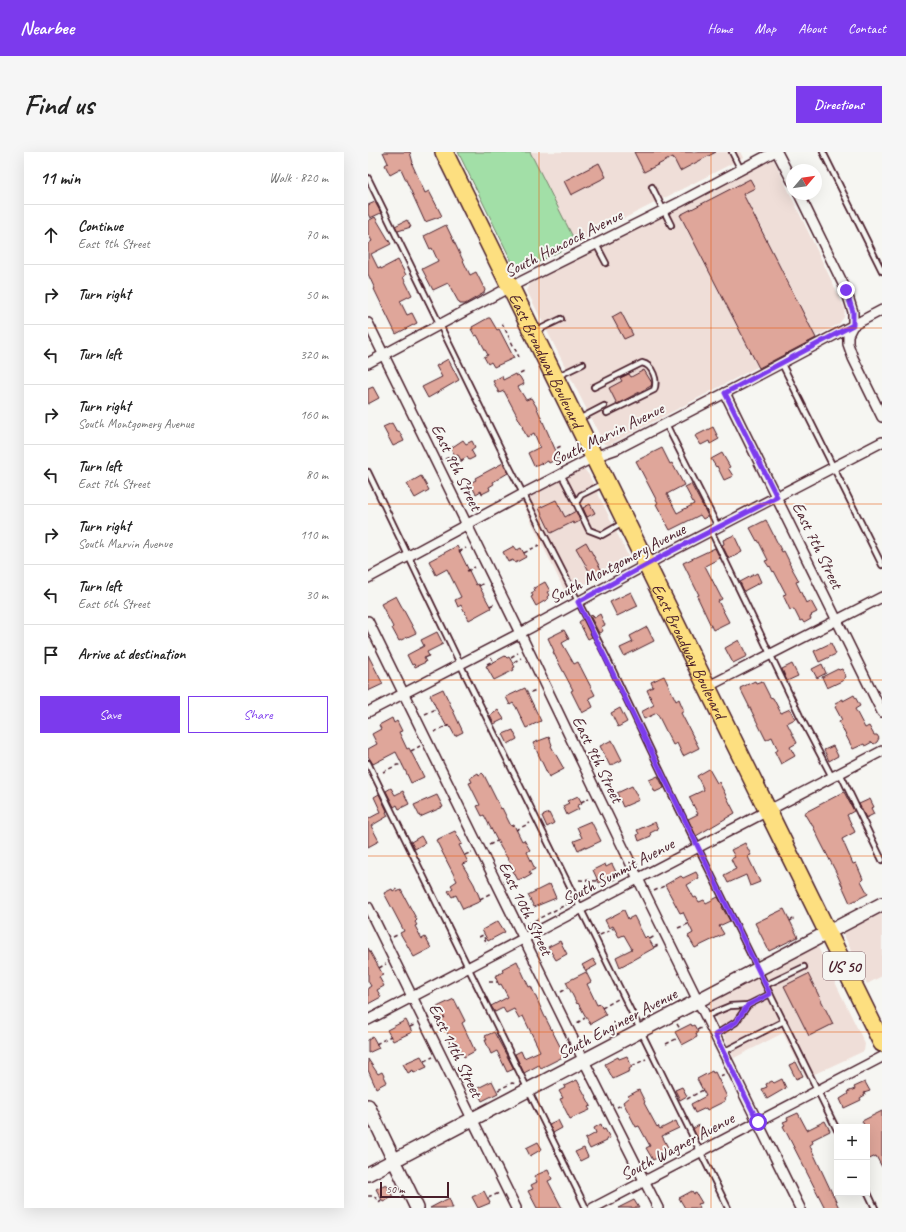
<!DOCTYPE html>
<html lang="en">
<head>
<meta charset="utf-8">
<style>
	body { margin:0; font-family:Caveat,sans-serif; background:#f6f6f6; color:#222 }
	.controls { position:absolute; right:12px; bottom:12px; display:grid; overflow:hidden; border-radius:0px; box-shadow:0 4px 16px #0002 }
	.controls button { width:36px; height:36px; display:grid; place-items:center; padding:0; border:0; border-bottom:1px solid #e0e0e0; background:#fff; color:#222; font:20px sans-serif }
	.compass { position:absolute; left:418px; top:12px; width:36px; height:36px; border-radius:50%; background:#fff; box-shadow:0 4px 16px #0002; rotate:61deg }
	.scale { position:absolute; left:12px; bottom:10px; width:69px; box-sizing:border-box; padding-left:4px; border:2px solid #4a1f2b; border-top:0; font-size:11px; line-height:14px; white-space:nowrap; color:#4a1f2b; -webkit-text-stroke:3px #f6f6f2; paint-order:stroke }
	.stop { position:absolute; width:12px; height:12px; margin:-9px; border:3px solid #7c3aed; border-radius:50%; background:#fff }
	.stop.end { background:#7c3aed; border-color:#fff; box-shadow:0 1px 4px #0008 }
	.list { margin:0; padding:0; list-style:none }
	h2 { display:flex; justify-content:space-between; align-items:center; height:52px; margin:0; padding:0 16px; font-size:17px }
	h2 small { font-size:13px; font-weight:400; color:#767676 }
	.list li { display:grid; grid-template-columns:26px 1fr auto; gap:12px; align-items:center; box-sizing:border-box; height:60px; padding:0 16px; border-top:1px solid #e0e0e0 }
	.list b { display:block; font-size:15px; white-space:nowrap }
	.list p { margin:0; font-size:13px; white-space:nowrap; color:#767676 }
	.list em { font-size:13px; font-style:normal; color:#767676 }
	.actions { display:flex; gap:8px; padding:12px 16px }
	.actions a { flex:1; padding:9px 0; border:1px solid #7c3aed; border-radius:0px; text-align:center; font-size:14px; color:#7c3aed }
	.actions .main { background:#7c3aed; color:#fff }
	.icon { flex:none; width:22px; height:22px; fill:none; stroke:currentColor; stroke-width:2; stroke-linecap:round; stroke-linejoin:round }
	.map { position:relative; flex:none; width:514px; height:1056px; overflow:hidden; border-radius:0px }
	header { display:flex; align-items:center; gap:24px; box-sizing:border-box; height:56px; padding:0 20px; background:#7c3aed; color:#fff }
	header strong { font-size:19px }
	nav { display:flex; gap:22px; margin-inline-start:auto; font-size:14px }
	.intro { display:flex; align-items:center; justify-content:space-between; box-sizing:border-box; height:96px; padding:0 24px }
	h1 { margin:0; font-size:28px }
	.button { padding:10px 18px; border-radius:0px; background:#7c3aed; color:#fff; font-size:14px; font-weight:700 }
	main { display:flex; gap:24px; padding:0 24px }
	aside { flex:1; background:#fff; border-radius:0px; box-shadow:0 4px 16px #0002 }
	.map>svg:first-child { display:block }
	.built { fill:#efded8 }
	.green { fill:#a2dfa7; stroke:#767f69 }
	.building { fill:#dfa69a; stroke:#4a1f2b }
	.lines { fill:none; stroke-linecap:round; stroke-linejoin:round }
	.lane-casing { stroke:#4a1f2b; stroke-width:8 }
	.street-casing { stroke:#4a1f2b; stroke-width:12 }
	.secondary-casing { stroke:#4a1f2b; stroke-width:16 }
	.highway-casing { stroke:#4a1f2b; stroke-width:20 }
	.path { stroke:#4a1f2b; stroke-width:1.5; stroke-dasharray:4 3; stroke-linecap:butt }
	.lane { stroke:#f6f6f2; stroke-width:4.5 }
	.street { stroke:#f6f6f2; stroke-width:9 }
	.secondary { stroke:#f6f6f2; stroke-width:13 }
	.highway { stroke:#fddf80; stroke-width:17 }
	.route { stroke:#7c3aed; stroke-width:5 }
	.grid { fill:none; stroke:#e8590c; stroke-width:1; stroke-opacity:0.55 }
	.labels { text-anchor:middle; stroke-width:4; stroke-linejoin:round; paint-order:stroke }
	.shield { fill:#f6f6f2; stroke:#7e6067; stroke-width:1 }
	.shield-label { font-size:16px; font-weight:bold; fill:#4a1f2b }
	.street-label { font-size:17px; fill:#4a1f2b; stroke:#f6f6f2 }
</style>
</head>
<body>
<header>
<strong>Nearbee</strong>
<nav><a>Home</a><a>Map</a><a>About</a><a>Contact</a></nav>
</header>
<div class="intro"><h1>Find us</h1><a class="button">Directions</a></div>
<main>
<aside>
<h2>11 min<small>Walk · 820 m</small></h2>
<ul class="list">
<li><svg class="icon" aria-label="ahead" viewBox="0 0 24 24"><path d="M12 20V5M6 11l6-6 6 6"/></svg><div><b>Continue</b><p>East 9th Street</p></div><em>70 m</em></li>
<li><svg class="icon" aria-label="right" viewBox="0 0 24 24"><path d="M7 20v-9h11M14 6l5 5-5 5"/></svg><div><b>Turn right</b></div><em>50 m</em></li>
<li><svg class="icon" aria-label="left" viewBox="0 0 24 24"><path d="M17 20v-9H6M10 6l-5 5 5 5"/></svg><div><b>Turn left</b></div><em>320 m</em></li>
<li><svg class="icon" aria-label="right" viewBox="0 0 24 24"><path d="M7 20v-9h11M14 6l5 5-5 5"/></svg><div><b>Turn right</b><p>South Montgomery Avenue</p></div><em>160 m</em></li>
<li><svg class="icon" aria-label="left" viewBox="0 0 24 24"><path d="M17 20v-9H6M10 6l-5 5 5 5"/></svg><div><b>Turn left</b><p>East 7th Street</p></div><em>80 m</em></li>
<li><svg class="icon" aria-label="right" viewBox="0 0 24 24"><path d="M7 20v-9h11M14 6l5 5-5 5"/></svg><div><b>Turn right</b><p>South Marvin Avenue</p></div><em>110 m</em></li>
<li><svg class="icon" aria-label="left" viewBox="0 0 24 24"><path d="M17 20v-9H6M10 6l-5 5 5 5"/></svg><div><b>Turn left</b><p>East 6th Street</p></div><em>30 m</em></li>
<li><svg class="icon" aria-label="arrive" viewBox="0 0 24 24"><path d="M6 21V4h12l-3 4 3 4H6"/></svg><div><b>Arrive at destination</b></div></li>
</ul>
<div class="actions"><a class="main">Save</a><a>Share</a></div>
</aside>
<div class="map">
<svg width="514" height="1056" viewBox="0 0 514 1056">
	<rect width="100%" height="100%" fill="#f6f6f2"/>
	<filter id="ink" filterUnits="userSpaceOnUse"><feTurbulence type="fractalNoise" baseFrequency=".025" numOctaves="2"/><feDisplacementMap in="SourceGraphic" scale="8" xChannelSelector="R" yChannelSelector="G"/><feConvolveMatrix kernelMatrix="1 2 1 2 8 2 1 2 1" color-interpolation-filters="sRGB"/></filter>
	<g filter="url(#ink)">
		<g class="built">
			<polygon points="162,0 372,0 375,6 208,91"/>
			<polygon points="400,5 406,8 477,157 476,165 471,172 241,293 236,292 159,139 162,132"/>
			<polygon points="210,316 216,317 221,323 260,404 258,411 198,442 152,346"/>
			<polygon points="514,755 514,824 499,832 477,785 477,778"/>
			<polygon points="443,792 450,795 497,892 496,899 438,926 415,881 366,906 339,848"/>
		</g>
		<polygon class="green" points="90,0 162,0 208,91 157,117 150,117 145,112"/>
		<g class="building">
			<polygon points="15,0 42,0 45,11 44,12 57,41 61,39 74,64 57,70 33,17 22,23 17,13 20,11"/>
			<polygon points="266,0 348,0 312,19 305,5 276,20"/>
			<polygon points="231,11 238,25 203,43 196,29"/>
			<polygon points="382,27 387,36 375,42 448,186 391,216 312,63"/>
			<polygon points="7,50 13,61 2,66 0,62 0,53"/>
			<polygon points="7,65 23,92 3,102 10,116 12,115 13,117 30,108 38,123 35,125 44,143 32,149 39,163 44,161 49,171 28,182 6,137 7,137 0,122 0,92 4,89 0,82 0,69"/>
			<polygon points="39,68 43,75 30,79 27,74"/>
			<polygon points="78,73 102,123 108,120 117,138 116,141 97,152 92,152 90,149 80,131 65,138 54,117 70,109 64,96 62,97 56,84"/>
			<polygon points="253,160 265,183 256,187 244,165"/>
			<polygon points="120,166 122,166 129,178 131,177 146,206 126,215 123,210 120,212 116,205 120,203 109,183 107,184 103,177 105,177 104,175"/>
			<polygon points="80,207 91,228 60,246 54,235 74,225 68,214"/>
			<polygon points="276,218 284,231 283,234 249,252 241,236 254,229 252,226 261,222 263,225"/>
			<polygon points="147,222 148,224 150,223 152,225 156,232 150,235 158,248 163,246 168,254 191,306 181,311 180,309 174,312 173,311 166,314 160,301 172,295 166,281 159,285 154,275 155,275 136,239 131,241 125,229 134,224 135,228"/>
			<polygon points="5,235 11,246 0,252 0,237"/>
			<polygon points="24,271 29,280 31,279 36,289 25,294 15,275"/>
			<polygon points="345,275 351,287 342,292 341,289 333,293 327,284"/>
			<polygon points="95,288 98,292 104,289 107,295 103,298 107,305 101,308 99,305 93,308 90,303 87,304 83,296"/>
			<polygon points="294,296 302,312 304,311 316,333 299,342 309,361 326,352 317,335 323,332 340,364 335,367 332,363 302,378 288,352 290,351 268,309"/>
			<polygon points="354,301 362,315 360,316 365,324 356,328 349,314 348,315 343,307"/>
			<polygon points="135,311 140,321 125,330 126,332 121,335 122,338 114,342 113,339 108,342 102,331 108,328 107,326"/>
			<polygon points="53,324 61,338 47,346 39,332"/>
			<polygon points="188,348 197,365 208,359 212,369 206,372 205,370 183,381 171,356"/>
			<polygon points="222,352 227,361 219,365 215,356"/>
			<polygon points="398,368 414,400 416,399 422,411 421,411 431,429 428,430 438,451 443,449 449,460 443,463 444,464 442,465 443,467 436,471 434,468 432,469 426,457 422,458 415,443 418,442 406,419 405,420 402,414 401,415 397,409 400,408 390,388 389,389 382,376"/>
			<polygon points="366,383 374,400 361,407 354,393 356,392 355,388"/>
			<polygon points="218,390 234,419 224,424 208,396"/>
			<polygon points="89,394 108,433 110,432 123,456 101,468 93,453 90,455 87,448 93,445 79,417 68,423 61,409"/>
			<polygon points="146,394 149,398 153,396 158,405 147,411 145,408 140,410 135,400"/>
			<polygon points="347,396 352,406 337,414 354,447 350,449 361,470 345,478 329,444 331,443 315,411"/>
			<polygon points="389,421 393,430 376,439 372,430"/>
			<polygon points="177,430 182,439 179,440 181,443 179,445 180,447 168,454 163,445 165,444 163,441 167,439 166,436"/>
			<polygon points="263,440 270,454 249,464 242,450"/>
			<polygon points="28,444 48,481 31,489 24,476 25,475 13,452"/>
			<polygon points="232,462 237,473 233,475 235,479 231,481 222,464 225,463 226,466"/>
			<polygon points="215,467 224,485 220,487 211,470"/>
			<polygon points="279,475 286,489 256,504 252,496 265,490 262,484"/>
			<polygon points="196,478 201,487 194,491 206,512 210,510 227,543 221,546 225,555 214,561 203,539 205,538 185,500 186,499 180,486"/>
			<polygon points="69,480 75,492 59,500 61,504 56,506 58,510 47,515 46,512 44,513 39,503 56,494 53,488"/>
			<polygon points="371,488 379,504 365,511 357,496"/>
			<polygon points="463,491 468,502 451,510 446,499"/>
			<polygon points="0,503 15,532 0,539"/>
			<polygon points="137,504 139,506 141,505 147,515 145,516 146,518 126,528 118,514"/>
			<polygon points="424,512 430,524 419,529 414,517"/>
			<polygon points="454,512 458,521 449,526 444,517"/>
			<polygon points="470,517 471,518 474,517 478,525 475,527 476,528 459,536 454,525"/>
			<polygon points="296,524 308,549 311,547 316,559 313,561 331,596 315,604 309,591 305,593 289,561 276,567 273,560 286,553 279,538 285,535 283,530"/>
			<polygon points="387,529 388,531 394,529 402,545 405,546 413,561 422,557 427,567 419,571 429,591 422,595 427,604 413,612 407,600 410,598 404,585 398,588 372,536"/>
			<polygon points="157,536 173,569 158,576 148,555 145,551 142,553 138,545"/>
			<polygon points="75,537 95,580 87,584 81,573 79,575 74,566 73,566 62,543"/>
			<polygon points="486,543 492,554 487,557 497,576 501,574 506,583 509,583 511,586 509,590 506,592 504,590 497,594 496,592 485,597 471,570 474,568 467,555 469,554 467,551 475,547 475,549"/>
			<polygon points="252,556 259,570 250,575 243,561"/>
			<polygon points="130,558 136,567 126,572 122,564"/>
			<polygon points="24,566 26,571 29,569 34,579 31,580 39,597 41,596 56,625 43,631 38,620 28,600 5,612 0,604 0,597 9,592 4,582 13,577 11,573"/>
			<polygon points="145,578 149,587 140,592 135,582"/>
			<polygon points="181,585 184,593 183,594 196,617 181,625 165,591"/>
			<polygon points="244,588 254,608 242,614 232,594"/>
			<polygon points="465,594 470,604 461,609 456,598"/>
			<polygon points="341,617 349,631 351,630 367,661 328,684 320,667 330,662 321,645 336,638 329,624"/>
			<polygon points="110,621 111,623 114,621 116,623 133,657 134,656 143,674 146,673 154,689 156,688 162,698 159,700 167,717 161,720 163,723 156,727 155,726 150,728 145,719 147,718 133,696 116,663 114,664 109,654 112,653 101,631 104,630 102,626"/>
			<polygon points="290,624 296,636 287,640 281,628"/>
			<polygon points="264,634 271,648 255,655 249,641"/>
			<polygon points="23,636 27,643 35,639 41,652 31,657 29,653 26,655 18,639"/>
			<polygon points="476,640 486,659 479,663 487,680 474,687 485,712 488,711 495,727 493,729 500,742 482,751 468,720 452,689 443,670 442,671 436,661"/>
			<polygon points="11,642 19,659 18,660 20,664 3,674 11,689 0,695 0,667 13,660 6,645"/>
			<polygon points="69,643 75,655 52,665 46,653"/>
			<polygon points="210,644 214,651 209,654 211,657 199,663 195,654 201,651 199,649"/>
			<polygon points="502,647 506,655 503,656 506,662 498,666 491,652"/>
			<polygon points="181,661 186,671 179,675 174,664"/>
			<polygon points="223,669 233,689 218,696 218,694 210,698 206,689 214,686 209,675"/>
			<polygon points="287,670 290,677 282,681 283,684 271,689 269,683 271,682 269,678"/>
			<polygon points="87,679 94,692 91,693 100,710 94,712 106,732 113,749 95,757 88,743 84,745 80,739 85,736 83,733 89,729 68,688"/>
			<polygon points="53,684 57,691 47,697 43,690"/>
			<polygon points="377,691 383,703 380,704 381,707 392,730 382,734 378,723 360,731 356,723 368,717 363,707 367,705 363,698"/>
			<polygon points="237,712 238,715 244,712 248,720 241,724 242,725 231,731 225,718"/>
			<polygon points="328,720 331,726 319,733 326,746 328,745 331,750 336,748 338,751 350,745 355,754 354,755 362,769 351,774 356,782 327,796 320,784 325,781 315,760 312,761 297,733 313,724 315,726"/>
			<polygon points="182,732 188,746 166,755 160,743"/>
			<polygon points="24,737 25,739 28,737 29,740 33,738 49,768 47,770 49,773 47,774 54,787 57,785 63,796 46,805 32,781 36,779 16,741"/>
			<polygon points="416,757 430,785 401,799 387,771"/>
			<polygon points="256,758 260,767 266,764 277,786 279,784 286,796 252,815 248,805 264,797 256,783 251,785 245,774 241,776 237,768"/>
			<polygon points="130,769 137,780 120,789 114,778"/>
			<polygon points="192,789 199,802 188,808 180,795"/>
			<polygon points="0,796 15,823 11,825 16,834 9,838 13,845 0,852 0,836 3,834 0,829"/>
			<polygon points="225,807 229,813 218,819 214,813"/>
			<polygon points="149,809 161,835 163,834 176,863 197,904 173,916 171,913 156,921 147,902 153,899 156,906 172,899 155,864 151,866 146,857 138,861 135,856 127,860 123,854 140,845 133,832 131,833 127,824 135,820 134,817"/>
			<polygon points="218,820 223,830 219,832 229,853 232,852 238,863 222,872 210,851 209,852 198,830"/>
			<polygon points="440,822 465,872 441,884 416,834"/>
			<polygon points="86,847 97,869 94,871 107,899 96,905 92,896 85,899 80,887 82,886 68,858 70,857 69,855"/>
			<polygon points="38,868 44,880 25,889 19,878"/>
			<polygon points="323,872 324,874 326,873 330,880 328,881 329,885 314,893 307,880"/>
			<polygon points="126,880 146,917 139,920 129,899 123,902 117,888 119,888 117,884"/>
			<polygon points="5,885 11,896 0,901 0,888"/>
			<polygon points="53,904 59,915 46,921 45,918 40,921 35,912"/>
			<polygon points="259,904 264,915 261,917 262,919 245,927 237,912 250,905 251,907"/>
			<polygon points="0,907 10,922 14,920 19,930 8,936 0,918"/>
			<polygon points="428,910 435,924 428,927 421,913"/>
			<polygon points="344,919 345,921 347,920 359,945 356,947 357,949 339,958 338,956 327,961 323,952 338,944 329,927"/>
			<polygon points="414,927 418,936 399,947 394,937 399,935 398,932 404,929 406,931"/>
			<polygon points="209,928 223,954 220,955 222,958 202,967 192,947 195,946 191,939 197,936 196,934"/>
			<polygon points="124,929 130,941 114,949 108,937"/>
			<polygon points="497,930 502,939 496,941 497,943 492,946 493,948 476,956 472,947 480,942 479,940 487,937 486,935"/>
			<polygon points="314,935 319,944 312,948 307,938"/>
			<polygon points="271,938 277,950 276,951 289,975 290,974 292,977 308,969 311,976 294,984 302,999 285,1008 278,996 282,994 271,974 268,975 255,950 261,945 260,944"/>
			<polygon points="514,959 514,1015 508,1004 499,1008 499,975 497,975 494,969"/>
			<polygon points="430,961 439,978 457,969 462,979 444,988 445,991 442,993 442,994 471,1056 457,1056 415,974 417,973 415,970 420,968 419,966"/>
			<polygon points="190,968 194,976 185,981 181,972"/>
			<polygon points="233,972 235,978 237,977 242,986 238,987 239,989 222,997 217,987 228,981 226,976"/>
			<polygon points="331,973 337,984 330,987 325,977"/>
			<polygon points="170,990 174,997 162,1004 158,996"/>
			<polygon points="216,996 220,1005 212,1009 207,1000"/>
			<polygon points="180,1018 184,1027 180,1029 194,1056 169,1056 160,1039 165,1037 163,1033 169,1030 166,1024"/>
			<polygon points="18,1032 25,1045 15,1050 8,1037"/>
			<polygon points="116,1039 122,1051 110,1056 104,1045"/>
			<polygon points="324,1039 326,1042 328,1041 334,1051 330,1052 332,1056 317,1056 311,1046"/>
			<polygon points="81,1046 85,1056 62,1056"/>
			<polygon points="266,1048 271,1056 250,1056"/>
		</g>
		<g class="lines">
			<g class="lane-casing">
				<g id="lane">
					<polyline points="364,0 373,18"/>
					<polyline points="455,0 514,119"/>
					<polyline points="0,26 142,316 238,504 305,645 469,978"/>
					<polyline points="284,35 303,73"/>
					<polyline points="228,92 238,111"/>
					<polyline points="168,179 193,167"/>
					<polyline points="413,210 514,413"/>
					<polyline points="190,224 215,212"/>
					<path d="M 226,235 L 274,211 C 285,213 290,229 286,238 L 239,261"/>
					<polyline points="211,267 236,254"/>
					<polyline points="298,272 350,375"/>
					<polyline points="0,320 96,520 360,1056"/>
					<polyline points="193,322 208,351"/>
					<polyline points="235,332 213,343 208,351 221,378 234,383 255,371"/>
					<polyline points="343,379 432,564 464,625"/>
					<polyline points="0,611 218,1056"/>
					<polyline points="472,621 514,708"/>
					<polyline points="398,833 436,815"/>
					<polyline points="338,864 362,854 380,853 402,842"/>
					<polyline points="347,883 368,870 380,853"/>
					<polyline points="355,900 416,869"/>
					<polyline points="499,1039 507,1056"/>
				</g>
			</g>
			<g class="street-casing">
				<g id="street">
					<polyline points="409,0 424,29"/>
					<polyline points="431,42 478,138 485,160 485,173 480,183 480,192 485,206 514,265"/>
					<polyline points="0,171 152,481 275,737 432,1056"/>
					<polyline points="0,211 142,135 312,50 406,0"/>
					<polyline points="357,241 514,560"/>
					<polyline points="0,426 155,342 226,305 249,297 357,241 514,158"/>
					<polyline points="0,469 212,901 290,1056"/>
					<polyline points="339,535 514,445"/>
					<polyline points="0,560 162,476 300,401 514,290"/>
					<polyline points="0,755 148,1056"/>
					<polyline points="0,868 514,599"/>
					<polyline points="225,1056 514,905"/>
				</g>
			</g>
			<g class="secondary-casing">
				<g id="secondary">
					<polyline points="0,954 49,1056"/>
					<polyline points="0,1022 514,752"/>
				</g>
			</g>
			<g class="highway-casing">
				<g id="highway">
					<path id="s1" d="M 76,0 L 514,891"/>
				</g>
			</g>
			<g class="path">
				<polyline points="134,171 151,205"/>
				<polyline points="152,222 158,219"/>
				<polyline points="189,296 195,293"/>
				<polyline points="87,304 93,309 98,307"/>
				<polyline points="77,307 86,304"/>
				<polyline points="99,337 105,339"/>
				<polyline points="95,339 99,337 101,331"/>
				<polyline points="91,400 98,396"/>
				<polyline points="156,401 171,393"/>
				<polyline points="99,419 107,415"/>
				<polyline points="111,434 116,431"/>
				<polyline points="122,454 126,452"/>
				<polyline points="143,505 150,501"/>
				<polyline points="146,510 153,506"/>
				<polyline points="119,512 125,509 123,505"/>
				<polyline points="163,540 168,538"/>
				<polyline points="57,562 68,557"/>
				<polyline points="66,580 78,574"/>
				<polyline points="43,599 52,594"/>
				<polyline points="15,620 29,613 35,613"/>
				<polyline points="213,650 221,646"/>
				<polyline points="148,678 162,671"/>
				<polyline points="121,693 129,689"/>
				<polyline points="97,703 104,700"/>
				<polyline points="211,728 230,729"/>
				<polyline points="286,739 296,734"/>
				<polyline points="213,744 258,721"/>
				<polyline points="112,747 123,741"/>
				<polyline points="422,769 427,766"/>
				<polyline points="160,772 201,751"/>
				<polyline points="310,776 320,772"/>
				<polyline points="232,783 245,777 244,776"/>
				<polyline points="25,785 31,782"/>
				<polyline points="111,785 115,783 119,792"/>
				<polyline points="282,787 287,784"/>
				<polyline points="286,795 292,792"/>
				<polyline points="174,801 180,798"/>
				<polyline points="11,816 18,812"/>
				<polyline points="121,830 130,830"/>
				<polyline points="193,840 200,836"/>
				<polyline points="234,856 250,847"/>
				<polyline points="68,870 77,865"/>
				<polyline points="209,871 217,866"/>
				<polyline points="309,872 312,877"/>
				<polyline points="42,875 48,872"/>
				<polyline points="329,878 333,876"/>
				<polyline points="8,892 23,884"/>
				<polyline points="298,892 310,886"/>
				<polyline points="56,909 65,905"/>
				<polyline points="264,914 278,907"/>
				<polyline points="352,924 357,922"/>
				<polyline points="130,938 144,931 148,932"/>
				<polyline points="319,947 335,938"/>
				<polyline points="249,955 256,952"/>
				<polyline points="0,1044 6,1044 11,1050 13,1048"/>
				<polyline points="120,1046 131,1041"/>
			</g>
			<use href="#lane" class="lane"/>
			<use href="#street" class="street"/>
			<use href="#secondary" class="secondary"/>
			<use href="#highway" class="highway"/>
		</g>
	</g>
	<g class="lines" filter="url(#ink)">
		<polyline class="route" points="390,970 347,883 368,870 380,853 402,842 210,450 300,401 409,345 357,241 485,173 485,160 478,138"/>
	</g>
	<path class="grid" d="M 171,0 L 171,1056M 343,0 L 343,1056M 0,176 L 514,176M 0,352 L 514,352M 0,528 L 514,528M 0,704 L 514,704M 0,880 L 514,880"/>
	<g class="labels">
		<rect class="shield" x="455" y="800" width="42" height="28" rx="3"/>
		<g class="shield-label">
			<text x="476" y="820">US 50</text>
		</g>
		<g class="street-label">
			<text transform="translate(195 91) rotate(-27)" y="6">South Hancock Avenue</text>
			<text dy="6" stroke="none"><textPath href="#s1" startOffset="232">East Broadway Boulevard</textPath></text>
			<text transform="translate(239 282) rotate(-26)" y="6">South Marvin Avenue</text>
			<text transform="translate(89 315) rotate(64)" y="6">East 9th Street</text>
			<text transform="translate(450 393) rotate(64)" y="6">East 7th Street</text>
			<text transform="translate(249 411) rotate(-28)" y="6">South Montgomery Avenue</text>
			<text dy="6" stroke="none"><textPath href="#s1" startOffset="556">East Broadway Boulevard</textPath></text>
			<text transform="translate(230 607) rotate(64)" y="6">East 9th Street</text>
			<text transform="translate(250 719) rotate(-28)" y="6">South Summit Avenue</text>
			<text transform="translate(158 756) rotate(64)" y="6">East 10th Street</text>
			<text transform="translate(249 871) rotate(-28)" y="6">South Engineer Avenue</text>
			<text transform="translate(88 898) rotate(64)" y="6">East 11th Street</text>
			<text transform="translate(309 994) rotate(-28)" y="6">South Wagner Avenue</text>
		</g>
	</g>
</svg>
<div class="controls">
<button>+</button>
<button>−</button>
</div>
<svg class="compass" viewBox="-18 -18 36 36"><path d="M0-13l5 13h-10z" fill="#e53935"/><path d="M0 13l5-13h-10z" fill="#767676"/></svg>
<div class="scale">50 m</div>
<div class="stop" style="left:390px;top:970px"></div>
<div class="stop end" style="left:478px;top:138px"></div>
</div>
</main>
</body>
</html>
